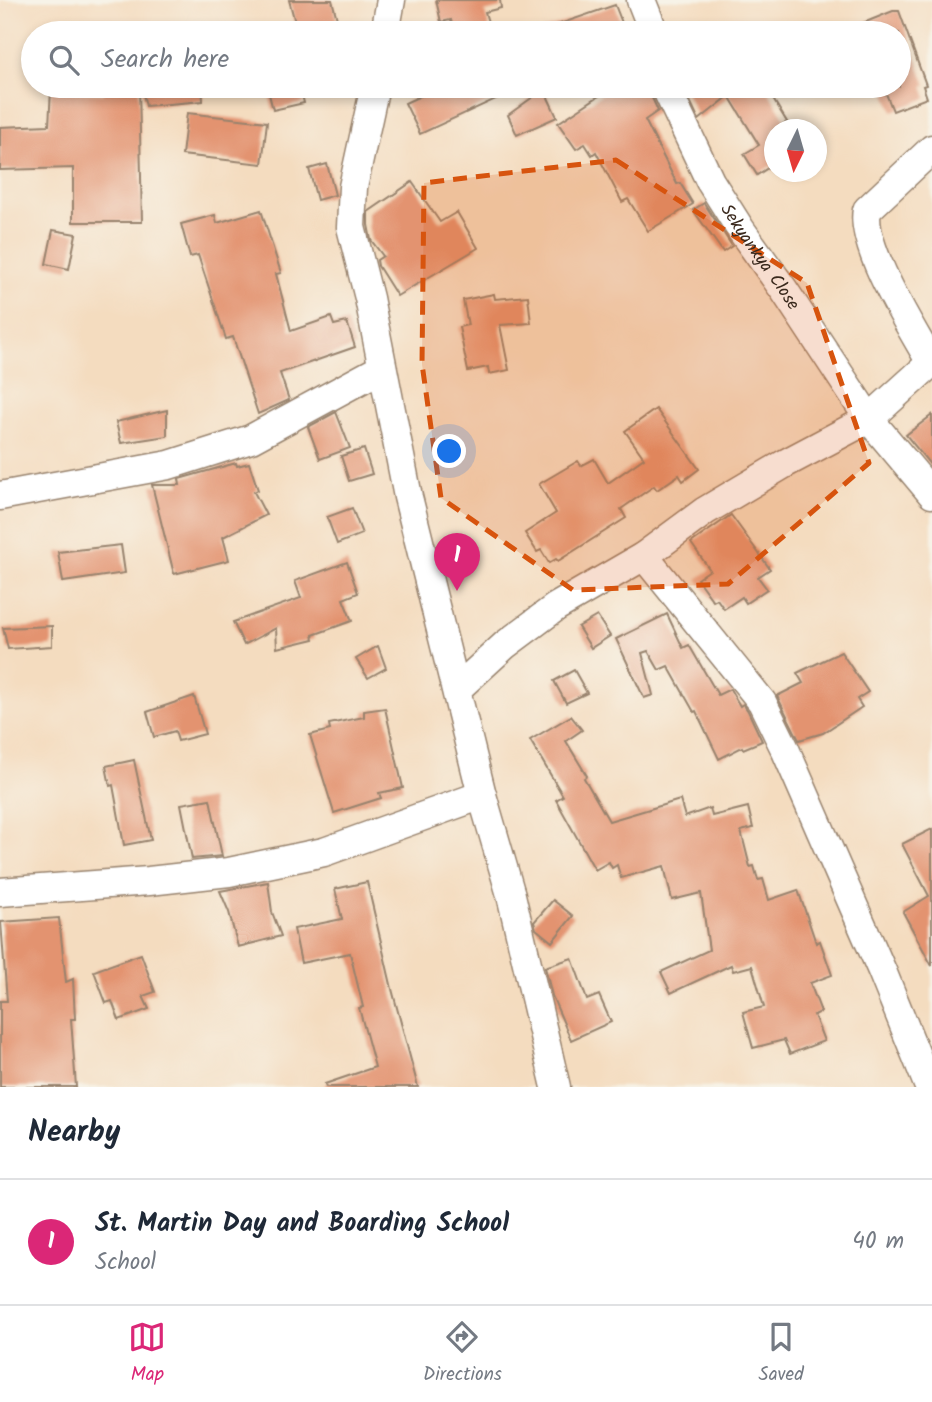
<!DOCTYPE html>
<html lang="en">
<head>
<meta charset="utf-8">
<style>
	body { margin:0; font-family:Kalam,sans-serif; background:#f2f2f3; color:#1f2937 }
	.compass { position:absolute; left:764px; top:119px; width:63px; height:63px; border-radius:50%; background:#fff; box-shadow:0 4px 10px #0003; rotate:185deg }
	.you { position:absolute; left:450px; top:452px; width:24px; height:24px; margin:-18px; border:5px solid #fff; border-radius:50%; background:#1a73e8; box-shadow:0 0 0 10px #1a73e833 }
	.badge { display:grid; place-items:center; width:46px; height:46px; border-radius:50%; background:#db2777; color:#fff; font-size:23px; font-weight:700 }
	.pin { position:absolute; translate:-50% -58px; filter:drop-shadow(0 2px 4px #0008) }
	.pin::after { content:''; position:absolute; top:37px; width:24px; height:21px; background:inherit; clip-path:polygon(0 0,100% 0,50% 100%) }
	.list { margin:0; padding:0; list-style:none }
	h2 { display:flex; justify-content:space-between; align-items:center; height:91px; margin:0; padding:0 28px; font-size:30px }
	h2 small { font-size:23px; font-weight:400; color:#747a83 }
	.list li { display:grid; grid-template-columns:46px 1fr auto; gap:21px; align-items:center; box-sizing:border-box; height:126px; padding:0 28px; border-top:2px solid #e0e1e3 }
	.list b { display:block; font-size:26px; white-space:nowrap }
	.list p { margin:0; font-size:23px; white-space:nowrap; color:#747a83 }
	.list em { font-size:23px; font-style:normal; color:#747a83 }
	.icon { flex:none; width:38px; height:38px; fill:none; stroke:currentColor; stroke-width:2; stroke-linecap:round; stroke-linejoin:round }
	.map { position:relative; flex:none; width:932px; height:1087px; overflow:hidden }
	.search { position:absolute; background:#fff; box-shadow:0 4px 10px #0003; left:21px; right:21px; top:21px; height:77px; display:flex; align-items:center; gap:18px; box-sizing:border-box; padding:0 24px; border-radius:38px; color:#747a83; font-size:26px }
	.sheet { height:217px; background:#fff }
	nav { display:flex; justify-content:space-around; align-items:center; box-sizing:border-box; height:98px; border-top:2px solid #e0e1e3; background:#fff; font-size:19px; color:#747a83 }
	nav a { display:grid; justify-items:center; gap:4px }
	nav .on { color:#db2777 }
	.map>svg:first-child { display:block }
	.building { fill:#e39370 }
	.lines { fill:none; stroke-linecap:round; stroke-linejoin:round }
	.minor-casing { stroke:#98836e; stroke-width:31 }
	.minor { stroke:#fff; stroke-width:28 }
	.marked { fill:#d7540e; fill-opacity:0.2; stroke:#d7540e; stroke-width:5; stroke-dasharray:14 9; stroke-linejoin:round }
	.labels { text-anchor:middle; stroke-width:7; stroke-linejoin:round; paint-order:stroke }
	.street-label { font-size:18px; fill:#3b2a1e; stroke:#f7f3e8 }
</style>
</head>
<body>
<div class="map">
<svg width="932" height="1087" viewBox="0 0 932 1087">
	<rect width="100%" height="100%" fill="#f7f3e8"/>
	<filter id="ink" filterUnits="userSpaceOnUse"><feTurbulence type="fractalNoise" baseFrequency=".0143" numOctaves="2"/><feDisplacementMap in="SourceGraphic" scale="14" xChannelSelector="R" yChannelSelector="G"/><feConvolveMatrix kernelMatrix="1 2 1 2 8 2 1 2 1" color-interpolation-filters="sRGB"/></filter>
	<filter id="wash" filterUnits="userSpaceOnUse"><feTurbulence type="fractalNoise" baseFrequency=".00686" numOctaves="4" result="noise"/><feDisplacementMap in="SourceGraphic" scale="28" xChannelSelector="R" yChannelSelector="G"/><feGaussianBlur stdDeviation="1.57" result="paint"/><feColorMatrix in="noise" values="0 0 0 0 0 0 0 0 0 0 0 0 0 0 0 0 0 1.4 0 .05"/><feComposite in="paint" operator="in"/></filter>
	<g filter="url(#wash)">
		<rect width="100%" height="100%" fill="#f4dcbf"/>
		<g id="blocks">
			<g class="building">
				<polygon points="289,0 332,0 338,23 298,33"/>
				<polygon points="436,0 500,0 501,8 485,12 491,33 454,33 451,20 441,22"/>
				<polygon points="615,5 626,33 543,33 542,30"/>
				<polygon points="893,11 899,11 926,85 923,86 927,98 893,111 883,86 899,86 899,33 841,32"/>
				<polygon points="104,86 139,86 142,222 73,222 73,168 0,170 0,127 49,125 51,90 104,94"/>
				<polygon points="141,86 202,86 203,101 146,106"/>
				<polygon points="267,86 300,86 304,103 273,110"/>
				<polygon points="442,86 524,86 420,134 405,103"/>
				<polygon points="614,86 644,86 653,100 658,111 645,120 677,184 680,183 693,204 648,231 628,199 622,202 596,152 592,155 585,144 576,149 558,123"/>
				<polygon points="683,86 765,86 787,122 774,130 774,171 771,166 757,175 744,154 759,145 729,96 699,120"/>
				<polygon points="544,89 557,117 517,135 508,115"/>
				<polygon points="187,113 267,122 262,164 182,155"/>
				<polygon points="327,164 335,195 317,200 309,169"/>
				<polygon points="412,182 440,222 457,212 478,248 397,296 378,266 377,260 383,256 371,240 368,225 368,212"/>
				<polygon points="704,203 732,246 723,252 693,210"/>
				<polygon points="261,210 281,273 276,274 291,331 331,317 334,325 347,322 355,347 280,373 289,400 258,414 233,337 226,339 198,255 190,257 181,224 215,215 217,223"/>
				<polygon points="53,230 76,234 69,269 46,264"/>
				<polygon points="494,294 495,299 528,296 531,323 500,325 509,370 489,374 488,367 468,371 459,327 468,325 463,300"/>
				<polygon points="656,409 699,469 683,481 679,475 657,490 654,486 621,509 626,518 558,561 556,559 549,563 541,550 537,552 525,533 556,513 539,484 578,461 581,466 594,459 608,483 644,458 625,431"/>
				<polygon points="167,410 167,436 121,443 116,422"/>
				<polygon points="336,412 350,448 320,459 308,427"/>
				<polygon points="932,415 932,467 906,435"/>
				<polygon points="364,449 372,474 349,481 341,456"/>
				<polygon points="236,463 237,466 249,463 258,490 254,492 266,515 223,537 229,560 174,574 152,485 180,485 179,479"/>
				<polygon points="352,508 362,534 337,544 327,517"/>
				<polygon points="731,515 770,569 758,577 767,589 746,603 742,597 724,609 717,599 713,601 697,579 710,570 691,543"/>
				<polygon points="121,545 125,573 63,582 58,552"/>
				<polygon points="347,562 358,593 343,599 352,621 313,635 314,639 277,648 276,628 244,645 233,622 301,598 295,581"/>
				<polygon points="667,614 683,648 689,645 718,695 730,689 740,706 743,704 748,711 762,741 743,749 742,747 719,759 696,711 694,712 668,666 659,670 648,651 642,653 653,695 644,698 616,639"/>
				<polygon points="597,616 610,636 591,648 578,627"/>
				<polygon points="52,626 52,646 8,649 3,628"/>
				<polygon points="378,646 386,668 368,678 356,659"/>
				<polygon points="841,652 868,692 857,699 862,707 823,733 799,740 777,696 803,683 797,673"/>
				<polygon points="574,670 587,693 566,703 554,681"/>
				<polygon points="194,696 205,734 178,741 175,731 154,737 147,712"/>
				<polygon points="385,708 403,788 379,793 381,798 334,813 310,735 330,730 329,724 364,717 364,711"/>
				<polygon points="571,716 582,730 566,741 587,776 584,778 609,821 680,800 685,817 710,808 712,816 748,807 753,828 741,831 750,867 754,866 758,880 763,879 769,900 798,890 816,943 820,941 832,975 810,983 821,1012 814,1015 824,1041 790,1054 784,1040 753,1048 743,1012 764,1007 752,966 733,971 731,965 671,993 661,972 709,950 701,893 672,900 664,866 621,878 617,865 612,868 609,862 595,870 556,800 563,796 530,740"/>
				<polygon points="134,760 151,840 124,845 113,785 110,786 106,766"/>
				<polygon points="210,799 222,856 192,859 181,804"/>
				<polygon points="932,829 932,966 903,912 929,896 902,844"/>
				<polygon points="268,882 272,912 281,936 238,947 229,912 220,891"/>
				<polygon points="367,882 392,989 418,1087 326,1087 325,1084 375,1067 359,1008 363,1007 350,953 301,963 294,929 342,919 335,889"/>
				<polygon points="553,900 573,916 552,942 536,929 534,922"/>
				<polygon points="59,918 66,982 73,979 75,1019 71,1019 76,1087 0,1087 0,1001 7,1001 1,922"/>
				<polygon points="141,954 155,992 143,996 149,1009 119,1020 112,1001 106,1003 94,971"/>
				<polygon points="572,958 587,1000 599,995 611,1022 571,1040 552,996 545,967"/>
			</g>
		</g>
	</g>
	<g filter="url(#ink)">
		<use href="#blocks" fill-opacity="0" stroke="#98836e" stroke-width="2"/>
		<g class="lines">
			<g class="minor-casing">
				<g id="minor">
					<polyline points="641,0 654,33"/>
					<polyline points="385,33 391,0"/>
					<polyline points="375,86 353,187 351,227 369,298 408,497 482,795 511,895 556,1087"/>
					<path id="s1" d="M 665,86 L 710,181 L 741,230 L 784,290 L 869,419 L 932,494"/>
					<path d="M 931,363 C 913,330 859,246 867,210 L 932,149"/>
					<polyline points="0,496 169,465 251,439 382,368"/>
					<polyline points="644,556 762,702 785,749 882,971 929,1087"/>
					<polyline points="457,689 505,645 556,607 644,556 705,511 786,463 869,419 932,362"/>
					<polyline points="0,892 149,881 229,872 324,852 482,795"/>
				</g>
			</g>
			<use href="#minor" class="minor"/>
		</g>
	</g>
	<path class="marked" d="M 616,160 L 807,283 L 869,463 L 728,584 L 573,590 L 441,498 L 422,364 L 424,183 Z"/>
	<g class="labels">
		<g class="street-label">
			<text dy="6" stroke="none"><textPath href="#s1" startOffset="196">Sekyankya Close</textPath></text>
		</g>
	</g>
</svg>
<svg class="compass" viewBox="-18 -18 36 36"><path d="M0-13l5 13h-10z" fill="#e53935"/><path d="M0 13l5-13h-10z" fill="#747a83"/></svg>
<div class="you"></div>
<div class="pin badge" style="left:457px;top:591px">1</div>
<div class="search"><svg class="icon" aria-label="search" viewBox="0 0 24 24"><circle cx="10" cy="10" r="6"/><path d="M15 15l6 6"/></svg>Search here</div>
</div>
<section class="sheet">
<h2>Nearby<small></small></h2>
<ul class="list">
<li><span class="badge">1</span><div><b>St. Martin Day and Boarding School</b><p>School</p></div><em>40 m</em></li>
</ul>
</section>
<nav>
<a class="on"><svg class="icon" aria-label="map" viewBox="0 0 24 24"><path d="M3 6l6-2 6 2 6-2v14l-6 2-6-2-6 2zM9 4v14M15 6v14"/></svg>Map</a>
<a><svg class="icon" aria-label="directions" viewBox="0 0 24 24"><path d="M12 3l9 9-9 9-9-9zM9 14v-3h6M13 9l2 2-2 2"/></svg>Directions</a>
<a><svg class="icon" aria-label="saved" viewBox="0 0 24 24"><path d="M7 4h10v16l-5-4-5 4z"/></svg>Saved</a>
</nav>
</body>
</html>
